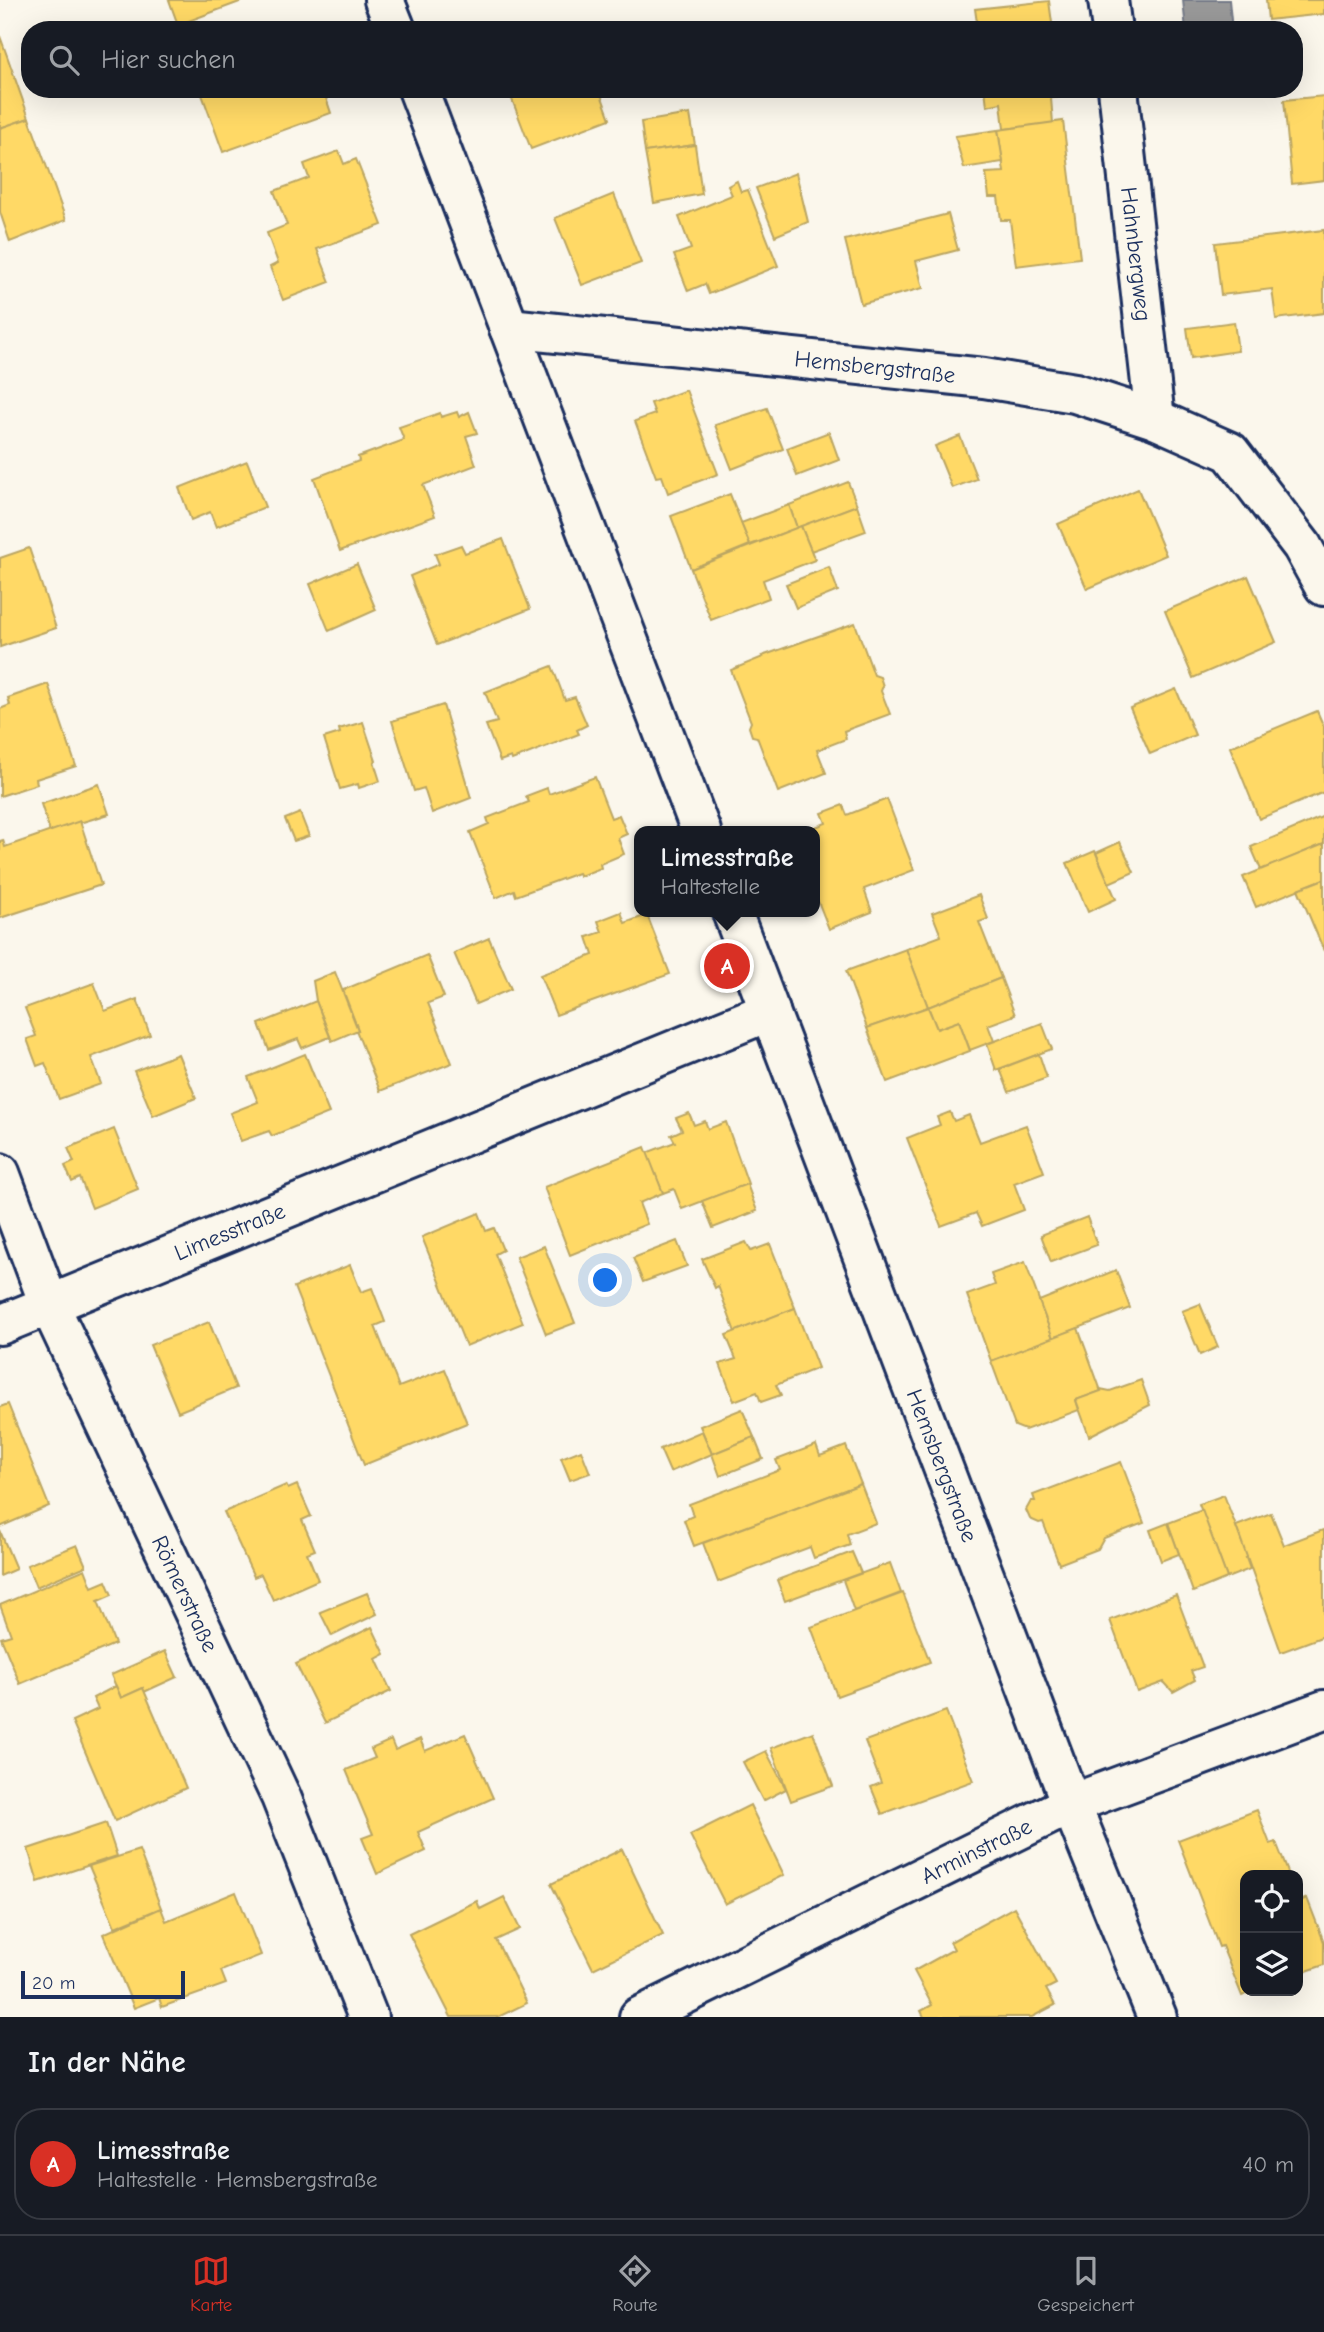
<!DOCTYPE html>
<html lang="de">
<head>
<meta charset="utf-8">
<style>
	body { margin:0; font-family:"Comic Neue",sans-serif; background:#20242c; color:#f1f3f6 }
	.controls { position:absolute; right:21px; bottom:21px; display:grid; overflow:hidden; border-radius:14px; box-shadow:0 7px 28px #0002 }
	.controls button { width:63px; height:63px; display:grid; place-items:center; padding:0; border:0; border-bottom:2px solid #363941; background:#171b24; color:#f1f3f6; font:35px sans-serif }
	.scale { position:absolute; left:21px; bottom:18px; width:164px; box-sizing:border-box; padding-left:7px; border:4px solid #1b2f5e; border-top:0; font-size:19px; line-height:24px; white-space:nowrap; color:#1b2f5e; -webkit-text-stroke:5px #fbf7ec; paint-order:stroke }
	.you { position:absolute; left:606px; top:1281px; width:24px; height:24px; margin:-18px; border:5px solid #fff; border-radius:50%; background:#1a73e8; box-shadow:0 0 0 10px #1a73e833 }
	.badge { display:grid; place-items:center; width:46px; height:46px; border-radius:50%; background:#d93025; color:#fff; font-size:23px; font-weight:700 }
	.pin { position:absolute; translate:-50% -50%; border:4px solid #fff; box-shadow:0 2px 7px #0006 }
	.popup { position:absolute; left:634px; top:826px; width:186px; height:91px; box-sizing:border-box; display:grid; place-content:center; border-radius:14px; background:#171b24; filter:drop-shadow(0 2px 5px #0005); font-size:23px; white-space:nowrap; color:#9ea1a6 }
	.popup b { font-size:26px; color:#f1f3f6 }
	.popup::after { content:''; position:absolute; left:50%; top:100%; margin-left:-14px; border:14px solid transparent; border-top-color:#171b24 }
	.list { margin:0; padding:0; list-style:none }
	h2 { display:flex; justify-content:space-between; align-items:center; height:91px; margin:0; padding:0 28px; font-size:30px }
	h2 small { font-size:23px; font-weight:400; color:#9ea1a6 }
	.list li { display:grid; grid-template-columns:46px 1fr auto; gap:21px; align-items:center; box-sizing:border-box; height:112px; margin:0 14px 14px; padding:0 14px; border:2px solid #363941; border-radius:28px }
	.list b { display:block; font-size:26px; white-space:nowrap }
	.list p { margin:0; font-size:23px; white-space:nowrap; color:#9ea1a6 }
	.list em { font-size:23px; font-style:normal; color:#9ea1a6 }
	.icon { flex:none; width:38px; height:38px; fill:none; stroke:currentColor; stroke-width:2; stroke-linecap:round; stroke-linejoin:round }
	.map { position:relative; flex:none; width:1324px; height:2017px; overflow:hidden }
	.search { position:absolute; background:#171b24; box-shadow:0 7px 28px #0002; left:21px; right:21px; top:21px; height:77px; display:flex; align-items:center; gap:18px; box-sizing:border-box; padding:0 24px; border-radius:28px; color:#9ea1a6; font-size:26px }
	.sheet { height:217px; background:#171b24 }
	nav { display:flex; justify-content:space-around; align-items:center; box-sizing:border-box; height:98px; border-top:2px solid #363941; background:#171b24; font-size:19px; color:#9ea1a6 }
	nav a { display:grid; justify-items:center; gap:4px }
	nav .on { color:#d93025 }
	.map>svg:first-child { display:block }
	.homes { fill:#ffd966; stroke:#bba664; stroke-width:2 }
	.industry { fill:#999; stroke:#737987; stroke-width:2 }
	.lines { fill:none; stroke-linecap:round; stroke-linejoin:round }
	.minor-casing { stroke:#1b2f5e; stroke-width:44 }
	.minor { stroke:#fbf7ec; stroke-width:38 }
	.labels { text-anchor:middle; stroke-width:7; stroke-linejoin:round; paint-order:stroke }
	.street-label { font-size:23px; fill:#1b2f5e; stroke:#fbf7ec }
</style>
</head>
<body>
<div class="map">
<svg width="1324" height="2017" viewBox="0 0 1324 2017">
	<rect width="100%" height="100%" fill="#fbf7ec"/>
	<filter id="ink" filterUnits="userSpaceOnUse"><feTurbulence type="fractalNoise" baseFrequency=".0143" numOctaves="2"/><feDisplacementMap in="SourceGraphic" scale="14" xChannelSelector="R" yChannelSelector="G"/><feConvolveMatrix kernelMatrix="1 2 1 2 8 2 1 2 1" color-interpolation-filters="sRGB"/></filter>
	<g filter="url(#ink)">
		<g class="homes">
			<polygon points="169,0 245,0 178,25"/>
			<polygon points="1266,0 1324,0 1324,14 1268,20"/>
			<polygon points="1049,1 1053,30 978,30 975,9"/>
			<polygon points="0,36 29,118 0,128"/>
			<polygon points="200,89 323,89 331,113 223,152"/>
			<polygon points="508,89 599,89 610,119 531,149"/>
			<polygon points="985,89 1059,89 1060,97 1051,98 1053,123 1004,129 1001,103 987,106"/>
			<polygon points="1324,96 1324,180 1292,184 1284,100"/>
			<polygon points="690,114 695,145 645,152 641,122"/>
			<polygon points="29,118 66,220 10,242 0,212 0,128"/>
			<polygon points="1063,121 1080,258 1016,266 1010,220 1001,220 998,197 989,197 986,173 1004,172 998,130"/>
			<polygon points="998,130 1003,162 964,168 955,136"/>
			<polygon points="695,145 702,194 654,203 645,152"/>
			<polygon points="339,151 344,164 356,159 382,225 317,249 330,282 283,300 270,267 278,263 267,233 287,225 274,191 309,178 304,164"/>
			<polygon points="796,173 808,222 775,236 756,188"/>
			<polygon points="737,181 741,192 748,190 778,266 709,294 705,284 688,291 674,255 691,249 679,217 732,195 728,186"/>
			<polygon points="614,194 641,263 582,285 555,218"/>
			<polygon points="948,214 958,250 916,261 923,288 861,304 845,240"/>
			<polygon points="1324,230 1324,313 1276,319 1272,289 1221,295 1215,243"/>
			<polygon points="1234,322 1238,351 1191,358 1187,328"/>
			<polygon points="686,390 718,474 668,493 662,476 656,477 635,421 655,414 651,403"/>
			<polygon points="767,408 783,449 732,469 715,425"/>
			<polygon points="457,412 459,417 469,412 477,433 466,436 476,465 423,485 435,516 340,551 314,478 359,461 358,457 404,440 399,427 440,413 441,417"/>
			<polygon points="829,432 839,460 797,476 787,448"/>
			<polygon points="960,436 977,479 952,488 935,446"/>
			<polygon points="247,461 265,507 216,527 210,512 191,520 179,488"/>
			<polygon points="848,482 857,505 797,528 789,505"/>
			<polygon points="1138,489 1166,555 1087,589 1058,524"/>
			<polygon points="730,494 750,545 691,569 671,516"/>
			<polygon points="789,505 797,528 750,545 741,523"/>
			<polygon points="857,505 866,531 811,551 801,526"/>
			<polygon points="801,526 815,560 763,580 769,598 711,620 691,569"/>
			<polygon points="503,539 530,609 437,645 410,576 439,564 435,554 461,545 465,553"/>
			<polygon points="29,548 56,628 0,647 0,558"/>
			<polygon points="357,564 376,610 329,631 310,584"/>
			<polygon points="829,567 838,591 796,608 786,584"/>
			<polygon points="1248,576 1276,642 1193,678 1165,611"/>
			<polygon points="855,623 874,675 880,677 883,686 881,691 890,714 844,731 846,739 817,750 826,773 778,792 757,737 752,736 749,727 751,722 731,670 763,657 762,656"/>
			<polygon points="552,666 565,700 575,697 587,725 577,730 579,734 512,760 511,757 500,761 486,725 497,722 485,692"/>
			<polygon points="48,684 76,766 36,779 37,784 0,796 0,709 10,705 8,698"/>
			<polygon points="1176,689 1195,735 1150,754 1130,708"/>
			<polygon points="443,705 471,798 432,813 424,788 414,791 392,721"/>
			<polygon points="1317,711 1324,727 1324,792 1259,819 1230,747"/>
			<polygon points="363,722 376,761 374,762 380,781 359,788 358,784 340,789 324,738 340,733 339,729"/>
			<polygon points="595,777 611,818 619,815 627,834 618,838 624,854 600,864 601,868 580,876 578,873 516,896 514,890 496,898 470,832 489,824 487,818 529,802 526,796 547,788 549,794"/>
			<polygon points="99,784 109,814 50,832 41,804"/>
			<polygon points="887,799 914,870 864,889 872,912 829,929 814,891 814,831 805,831 826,823 822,813 843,805 847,815"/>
			<polygon points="300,813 309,836 294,841 285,819"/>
			<polygon points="1324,816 1324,844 1261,870 1251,847"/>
			<polygon points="80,821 101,885 0,918 0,841 3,840 5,847"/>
			<polygon points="1120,842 1134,872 1109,883 1096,853"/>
			<polygon points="1324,844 1324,879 1256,907 1243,877"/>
			<polygon points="1095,851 1116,899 1088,912 1067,863"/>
			<polygon points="1324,879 1324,951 1298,889"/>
			<polygon points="979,895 988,919 979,922 1001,978 928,1007 906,949 941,936 932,913"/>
			<polygon points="621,912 625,923 647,915 670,974 556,1015 540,975 593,955 587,937 602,932 598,921"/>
			<polygon points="489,938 511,989 476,1004 454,953"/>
			<polygon points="906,949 928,1007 867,1028 846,971"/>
			<polygon points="427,955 444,997 428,1003 452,1063 380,1091 356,1030 358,1030 343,990"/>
			<polygon points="335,972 358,1030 332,1041 316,1001 313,981"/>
			<polygon points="1001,978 1015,1015 988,1025 994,1041 970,1050 959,1021 937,1029 928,1007"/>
			<polygon points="94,983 105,1011 137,999 150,1035 91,1057 101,1084 59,1099 45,1063 37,1066 27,1039 36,1036 25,1008"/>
			<polygon points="316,1001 330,1037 302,1048 298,1039 269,1050 259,1024"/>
			<polygon points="928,1007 937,1029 959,1021 970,1051 887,1082 867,1028"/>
			<polygon points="1042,1023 1052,1049 996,1070 987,1044"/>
			<polygon points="178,1054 196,1098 153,1116 134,1071"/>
			<polygon points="305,1054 329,1113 272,1136 269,1131 241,1141 230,1113 258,1102 248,1077"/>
			<polygon points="1039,1054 1047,1078 1009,1092 1000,1069"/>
			<polygon points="950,1112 954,1121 969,1115 980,1142 1026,1125 1044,1172 1014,1183 1024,1210 982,1226 976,1213 941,1226 907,1138 940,1125 937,1117"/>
			<polygon points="689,1113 694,1125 705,1121 708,1129 726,1122 748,1184 682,1209 674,1189 663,1193 646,1153 675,1142 671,1135 682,1130 676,1118"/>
			<polygon points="114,1129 138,1189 92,1208 80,1178 72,1182 65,1166 74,1162 68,1148"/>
			<polygon points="645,1147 663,1193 639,1203 647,1224 570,1255 544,1187"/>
			<polygon points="747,1184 757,1211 713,1228 702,1201"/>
			<polygon points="479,1213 486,1231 494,1228 503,1250 495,1254 523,1323 466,1346 422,1237"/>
			<polygon points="1087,1217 1097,1245 1051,1262 1041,1235"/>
			<polygon points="677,1241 687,1266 643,1282 633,1258"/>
			<polygon points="746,1242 751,1251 770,1244 795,1308 735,1332 718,1286 715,1288 702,1259"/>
			<polygon points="544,1246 575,1323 546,1334 516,1257"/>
			<polygon points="1025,1262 1053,1338 991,1361 967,1295 995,1285 991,1274"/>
			<polygon points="350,1265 361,1292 372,1288 385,1322 375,1326 399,1387 445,1369 467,1423 364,1465 294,1287"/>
			<polygon points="1116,1270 1130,1308 1053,1338 1039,1301"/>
			<polygon points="1200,1304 1218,1347 1200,1355 1182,1311"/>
			<polygon points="795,1308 818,1368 776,1385 781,1395 761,1402 757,1392 734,1401 720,1364 736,1359 726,1335"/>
			<polygon points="209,1322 236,1388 178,1412 150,1345"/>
			<polygon points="1078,1328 1101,1391 1076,1400 1079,1410 1025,1430 1015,1426 991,1361"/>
			<polygon points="1141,1380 1150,1405 1089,1436 1076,1400 1101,1391 1100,1389 1110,1391"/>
			<polygon points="8,1404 49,1506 0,1527 0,1407"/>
			<polygon points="742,1409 754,1437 712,1454 700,1426"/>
			<polygon points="702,1431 712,1454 670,1472 660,1449"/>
			<polygon points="754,1437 763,1459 720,1476 712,1454"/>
			<polygon points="816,1445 820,1456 846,1446 861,1484 694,1546 684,1520 693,1516 689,1504 780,1470 776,1460"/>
			<polygon points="581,1450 590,1473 570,1480 561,1458"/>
			<polygon points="1121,1462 1144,1523 1104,1538 1098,1549 1059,1564 1043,1522 1039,1523 1030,1519 1026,1510 1031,1501 1035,1501 1033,1495"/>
			<polygon points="861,1484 876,1523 847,1534 850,1545 814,1558 810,1547 718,1582 703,1543"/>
			<polygon points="286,1485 288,1489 297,1485 311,1516 302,1520 315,1550 307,1553 318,1580 273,1600 261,1574 254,1577 224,1512"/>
			<polygon points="1224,1495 1248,1558 1246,1558 1250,1569 1227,1578 1199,1504"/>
			<polygon points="1202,1510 1227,1578 1193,1592 1168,1523"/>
			<polygon points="1271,1513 1284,1545 1323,1530 1324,1532 1324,1636 1281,1652 1236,1526"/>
			<polygon points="1168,1523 1179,1554 1161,1561 1150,1530"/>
			<polygon points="0,1531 16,1569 0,1576"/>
			<polygon points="77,1545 86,1566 36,1587 27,1565"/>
			<polygon points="852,1552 861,1573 785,1601 777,1580"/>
			<polygon points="890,1563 901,1593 854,1611 843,1580"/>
			<polygon points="85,1569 92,1587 106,1581 112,1595 98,1601 115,1644 20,1684 1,1638 11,1635 0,1605"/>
			<polygon points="367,1593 377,1614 332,1636 320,1612"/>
			<polygon points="903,1593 930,1662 837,1696 811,1627"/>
			<polygon points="1176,1595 1203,1667 1191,1671 1195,1680 1173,1692 1164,1682 1137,1692 1110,1620"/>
			<polygon points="372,1627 385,1654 376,1659 391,1691 325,1723 296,1664"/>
			<polygon points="165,1651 177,1677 144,1692 143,1688 121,1698 111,1675"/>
			<polygon points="116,1686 121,1698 143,1688 186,1788 115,1821 72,1721 98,1709 93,1698"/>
			<polygon points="946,1711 973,1781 882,1814 871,1787 881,1783 865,1741"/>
			<polygon points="813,1732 833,1786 791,1801 771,1748"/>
			<polygon points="465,1734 493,1798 418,1832 426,1851 377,1874 362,1838 373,1834 346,1770 375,1758 371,1749 391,1740 395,1750 420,1739 425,1751"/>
			<polygon points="766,1751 786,1789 763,1801 743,1762"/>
			<polygon points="750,1805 784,1875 725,1904 690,1835"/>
			<polygon points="1257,1810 1270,1844 1276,1842 1289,1875 1245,1875 1245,1991 1254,1991 1242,1996 1222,1946 1219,1947 1178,1840"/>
			<polygon points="106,1823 117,1856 38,1882 28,1849"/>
			<polygon points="622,1849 663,1935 593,1969 551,1884"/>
			<polygon points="139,1850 161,1908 115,1927 89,1866"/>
			<polygon points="236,1892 261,1955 221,1971 226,1984 162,2007 159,1998 134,2008 103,1934 161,1908 166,1921"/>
			<polygon points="504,1897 520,1929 496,1940 527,2003 498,2017 451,2017 409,1934 477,1901 480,1909"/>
			<polygon points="1307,1898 1324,1942 1324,1965 1298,1974 1298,1902"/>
			<polygon points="1014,1907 1056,1984 1046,1989 1055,2005 1032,2017 924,2017 921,2011 932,2005 914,1971 954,1949 950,1942"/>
		</g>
		<polygon class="industry" points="1183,0 1229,0 1232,30 1186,30"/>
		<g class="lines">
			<g class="minor-casing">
				<g id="minor">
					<polyline points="384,0 396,30"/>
					<polyline points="1108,0 1112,30"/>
					<polyline points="418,89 701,831"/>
					<path id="s1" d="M 1118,89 L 1155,419"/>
					<path id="s2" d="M 509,328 L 984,378 L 1075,393 L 1155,419 L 1230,452 L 1302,546 L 1324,586"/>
					<path id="s3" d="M 732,912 L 1071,1804 L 1157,2017"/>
					<path id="s4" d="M 0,1173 L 49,1304 L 281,1797 L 368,2017"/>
					<path id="s5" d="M 0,1325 L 770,1011"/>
					<path id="s6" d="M 639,2017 L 1071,1804 L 1324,1710"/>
				</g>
			</g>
			<use href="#minor" class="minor"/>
		</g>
	</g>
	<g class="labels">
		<g class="street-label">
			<text dy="8" stroke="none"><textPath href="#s1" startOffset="166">Hahnbergweg</textPath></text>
			<text dy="8" stroke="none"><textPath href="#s2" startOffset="368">Hemsbergstraße</textPath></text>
			<text dy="8" stroke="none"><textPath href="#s5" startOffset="248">Limesstraße</textPath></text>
			<text dy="8" stroke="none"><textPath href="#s3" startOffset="592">Hemsbergstraße</textPath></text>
			<text dy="8" stroke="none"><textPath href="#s4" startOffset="460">Römerstraße</textPath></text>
			<text dy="8" stroke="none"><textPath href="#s6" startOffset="376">Arminstraße</textPath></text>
		</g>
	</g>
</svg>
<div class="controls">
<button><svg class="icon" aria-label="locate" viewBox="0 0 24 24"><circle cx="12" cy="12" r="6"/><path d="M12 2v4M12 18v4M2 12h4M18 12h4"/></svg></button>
<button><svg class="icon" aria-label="layers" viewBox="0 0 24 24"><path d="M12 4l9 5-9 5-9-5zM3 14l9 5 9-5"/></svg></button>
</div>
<div class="scale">20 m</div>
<div class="you"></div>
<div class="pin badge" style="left:727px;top:966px">A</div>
<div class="popup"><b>Limesstraße</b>Haltestelle</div>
<div class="search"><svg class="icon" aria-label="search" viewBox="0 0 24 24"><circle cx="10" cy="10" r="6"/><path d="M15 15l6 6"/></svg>Hier suchen</div>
</div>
<section class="sheet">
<h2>In der Nähe<small></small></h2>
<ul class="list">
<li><span class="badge">A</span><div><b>Limesstraße</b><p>Haltestelle · Hemsbergstraße</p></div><em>40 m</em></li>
</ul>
</section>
<nav>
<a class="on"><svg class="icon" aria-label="map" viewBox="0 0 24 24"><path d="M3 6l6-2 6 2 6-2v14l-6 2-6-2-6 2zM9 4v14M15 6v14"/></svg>Karte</a>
<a><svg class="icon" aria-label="directions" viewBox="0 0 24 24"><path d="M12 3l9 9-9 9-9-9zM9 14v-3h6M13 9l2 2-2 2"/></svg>Route</a>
<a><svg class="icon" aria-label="saved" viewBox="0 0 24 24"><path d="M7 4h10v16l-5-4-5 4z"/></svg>Gespeichert</a>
</nav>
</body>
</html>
